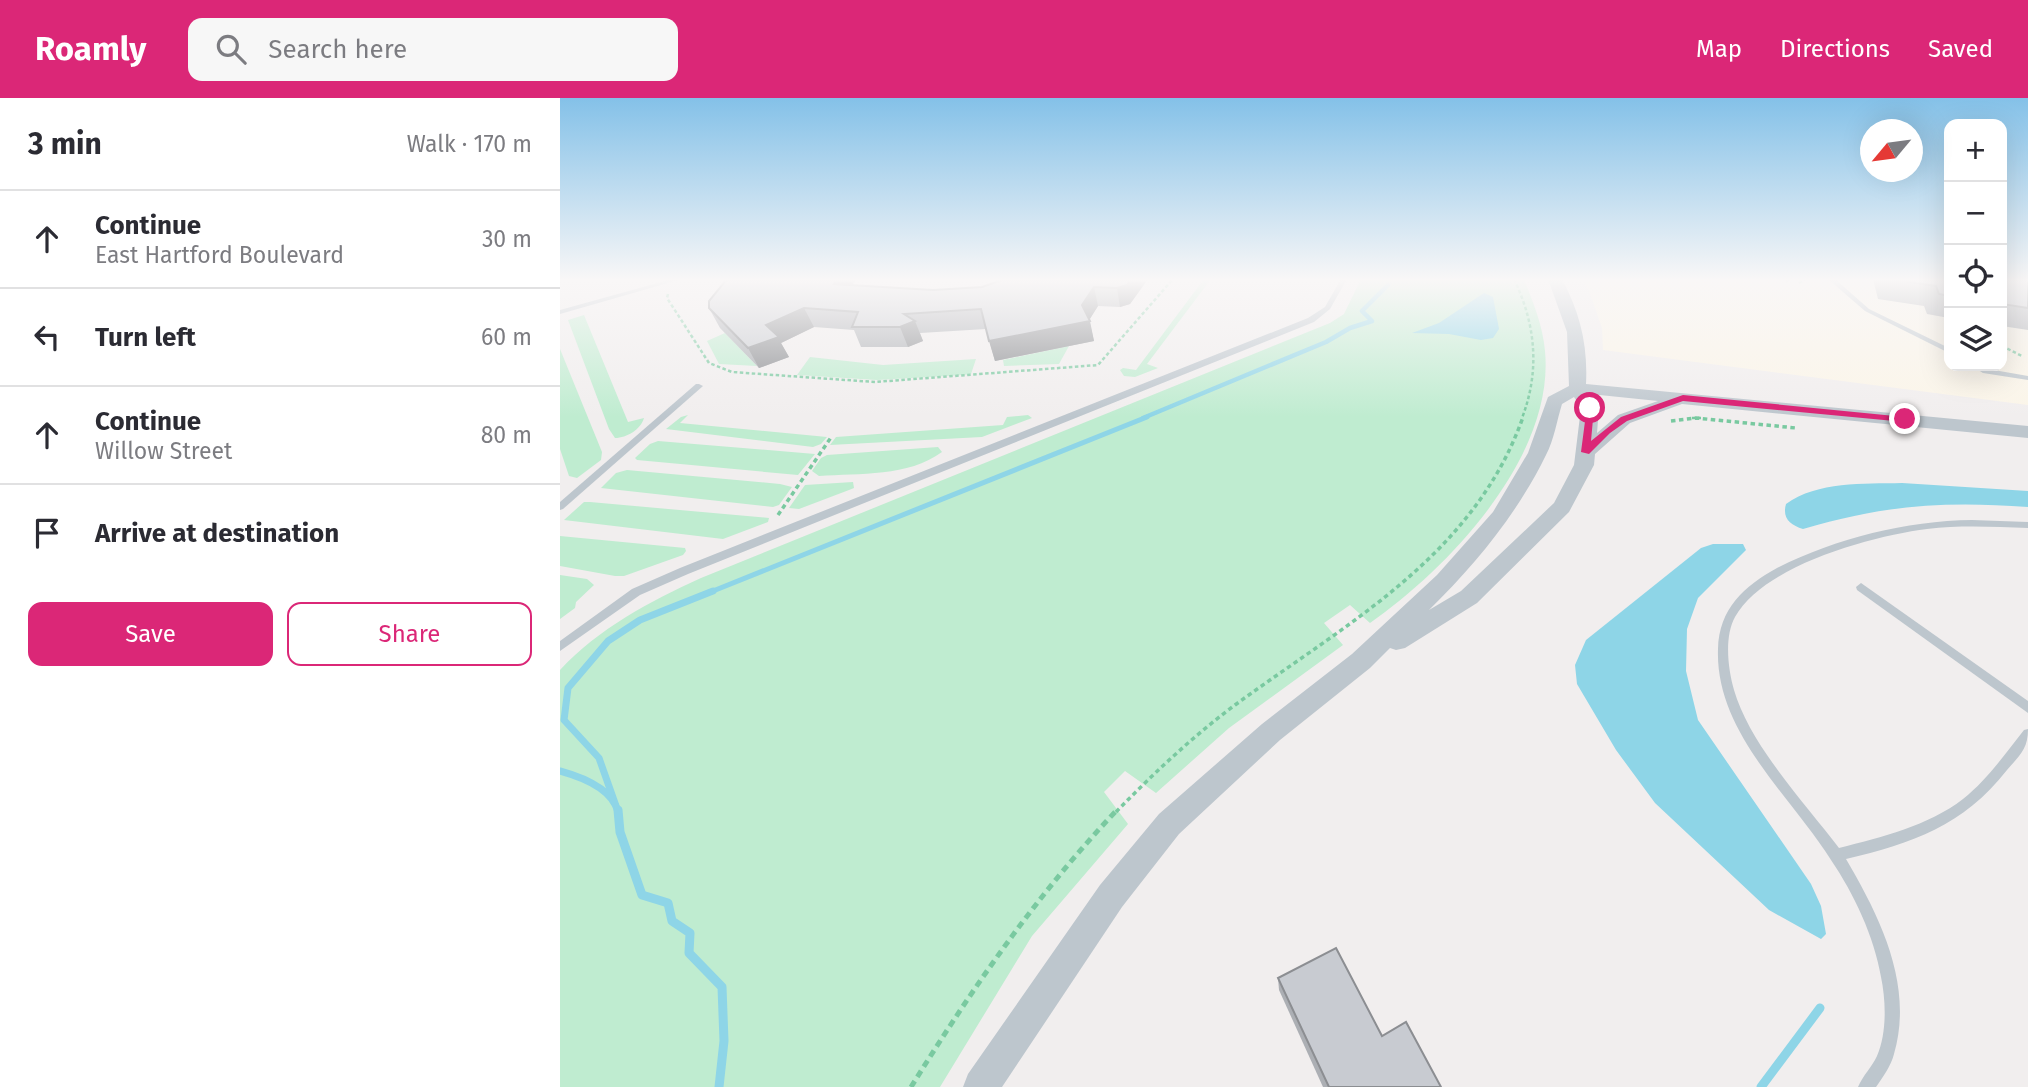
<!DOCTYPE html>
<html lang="en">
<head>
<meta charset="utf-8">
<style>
	body { margin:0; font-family:"Fira Sans",sans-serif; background:#f7f7f7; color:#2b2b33 }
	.controls { position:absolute; right:21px; top:21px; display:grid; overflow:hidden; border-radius:14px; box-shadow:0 7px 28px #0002 }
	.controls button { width:63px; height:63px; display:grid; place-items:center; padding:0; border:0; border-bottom:2px solid #e1e1e2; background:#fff; color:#2b2b33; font:35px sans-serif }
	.compass { position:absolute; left:1300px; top:21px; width:63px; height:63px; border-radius:50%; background:#fff; box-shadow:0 7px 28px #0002; rotate:241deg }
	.stop { position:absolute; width:21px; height:21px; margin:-16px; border:5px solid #db2777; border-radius:50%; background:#fff }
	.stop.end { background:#db2777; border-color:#fff; box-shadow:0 2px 7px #0008 }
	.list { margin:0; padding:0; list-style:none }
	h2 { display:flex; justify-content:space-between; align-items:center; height:91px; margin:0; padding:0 28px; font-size:30px }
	h2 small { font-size:23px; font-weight:400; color:#7c7c81 }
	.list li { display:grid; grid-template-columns:46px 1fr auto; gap:21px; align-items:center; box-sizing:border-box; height:98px; padding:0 28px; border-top:2px solid #e1e1e2 }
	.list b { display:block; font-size:26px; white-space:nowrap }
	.list p { margin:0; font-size:23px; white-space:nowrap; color:#7c7c81 }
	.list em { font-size:23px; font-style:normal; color:#7c7c81 }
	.actions { display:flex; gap:14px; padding:21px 28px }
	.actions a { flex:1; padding:16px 0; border:2px solid #db2777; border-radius:14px; text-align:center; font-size:24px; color:#db2777 }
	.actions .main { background:#db2777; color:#fff }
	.icon { flex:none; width:38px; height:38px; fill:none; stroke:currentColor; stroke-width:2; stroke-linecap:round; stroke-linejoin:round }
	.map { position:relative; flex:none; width:1468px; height:989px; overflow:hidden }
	header { display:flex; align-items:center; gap:42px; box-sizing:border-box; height:98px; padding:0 35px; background:#db2777; color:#fff }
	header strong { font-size:33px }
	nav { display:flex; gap:38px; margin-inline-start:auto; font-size:24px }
	.search { width:490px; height:63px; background:#f7f7f7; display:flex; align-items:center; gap:18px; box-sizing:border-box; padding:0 24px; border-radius:14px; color:#7c7c81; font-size:26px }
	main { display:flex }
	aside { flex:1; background:#fff }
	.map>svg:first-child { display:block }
	.commercial { fill:#fbf5e8 }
	.green { fill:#bfecd0 }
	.water { fill:#8ed5e7 }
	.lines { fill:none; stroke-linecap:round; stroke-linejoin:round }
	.stream-far3 { stroke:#8ed5e7; stroke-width:4.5 }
	.stream-far2 { stroke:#8ed5e7; stroke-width:5 }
	.stream-far1 { stroke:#8ed5e7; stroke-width:7 }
	.stream { stroke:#8ed5e7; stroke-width:9 }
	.path-far2 { stroke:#79c9a0; stroke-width:2.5; stroke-dasharray:3.5 2.5; stroke-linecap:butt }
	.path-far1 { stroke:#79c9a0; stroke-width:3.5; stroke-dasharray:4.5 3.5; stroke-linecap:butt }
	.path { stroke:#79c9a0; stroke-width:5; stroke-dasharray:7 5; stroke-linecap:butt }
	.service { fill:#bdc6cd; fill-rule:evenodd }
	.minor { fill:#bdc6cd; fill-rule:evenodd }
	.wall { fill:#acafb4 }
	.shaded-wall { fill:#8c8e92 }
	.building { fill:#c8cbd1; stroke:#8c8e92; stroke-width:2 }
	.route { fill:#db2777 }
</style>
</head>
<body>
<header>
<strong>Roamly</strong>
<div class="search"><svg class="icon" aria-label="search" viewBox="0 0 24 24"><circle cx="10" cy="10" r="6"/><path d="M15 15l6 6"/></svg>Search here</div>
<nav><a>Map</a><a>Directions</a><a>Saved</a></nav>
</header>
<main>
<aside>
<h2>3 min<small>Walk · 170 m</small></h2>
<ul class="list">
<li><svg class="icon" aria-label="ahead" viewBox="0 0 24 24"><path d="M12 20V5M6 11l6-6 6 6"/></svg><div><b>Continue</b><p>East Hartford Boulevard</p></div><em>30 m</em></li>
<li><svg class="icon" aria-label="left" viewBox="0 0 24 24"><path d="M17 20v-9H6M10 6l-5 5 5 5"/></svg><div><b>Turn left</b></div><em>60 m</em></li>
<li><svg class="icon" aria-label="ahead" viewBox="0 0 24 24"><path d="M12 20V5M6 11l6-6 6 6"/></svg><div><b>Continue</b><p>Willow Street</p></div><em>80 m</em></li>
<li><svg class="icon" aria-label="arrive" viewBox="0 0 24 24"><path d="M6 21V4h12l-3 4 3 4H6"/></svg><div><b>Arrive at destination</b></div></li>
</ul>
<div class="actions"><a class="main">Save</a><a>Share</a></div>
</aside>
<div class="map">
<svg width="1468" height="989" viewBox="0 0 1468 989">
	<rect width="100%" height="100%" fill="#f1eeee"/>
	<polygon class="commercial" points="1021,181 1389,181 1389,268 1442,268 1442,181 1468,181 1468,307 1043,252 1042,230 1028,190"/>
	<g class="green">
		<polygon points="644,181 651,181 587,266 598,270 575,279 564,278 560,272 563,270 576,272"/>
		<path d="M 801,181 L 964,181 C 973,204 983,228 985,253 C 995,358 889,470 810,525 L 790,507 L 764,525 L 783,547 L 669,630 L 596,695 L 565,673 L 544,694 L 568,726 L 472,838 L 380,989 L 0,989 L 0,572 C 39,530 89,504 141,480 L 770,225 L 784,216 Z"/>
		<path d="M 24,217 L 68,324 L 84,320 C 81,331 67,340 55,340 L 49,331 L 8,222 Z"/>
		<polygon points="165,235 197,268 159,266 147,243"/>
		<polygon points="509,248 499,266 444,268 443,262"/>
		<polygon points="0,251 42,354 41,362 17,380 9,378 0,351"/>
		<polygon points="250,259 323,267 416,261 411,276 403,277 317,282 237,277"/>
		<polygon points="128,317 120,325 267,339 261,346 253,349 106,331 121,319"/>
		<polygon points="468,317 472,320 422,339 270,347 276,339 443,327 447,319"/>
		<polygon points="98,343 255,356 238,377 77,362 75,360 90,346"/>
		<path d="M 378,349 L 382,354 C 348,379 300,375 259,378 L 252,373 L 261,360 L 267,357 Z"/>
		<polygon points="67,372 220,386 232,389 219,407 213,409 41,390 56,375"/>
		<polygon points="293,384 294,390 289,392 239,411 229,410 245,387"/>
		<polygon points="24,404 30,404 209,420 208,424 163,441 4,422"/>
		<polygon points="0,438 125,450 126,453 123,457 64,478 55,478 0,468"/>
		<polygon points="0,477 27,481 34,487 16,504 15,510 0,521"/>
	</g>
	<g class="water">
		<polygon points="924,195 933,199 939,231 933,240 921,242 889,236 852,235 879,225"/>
		<path d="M 1342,385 L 1468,393 L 1468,409 C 1384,403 1324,407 1243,431 C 1230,427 1222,420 1226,406 C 1258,383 1303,386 1342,385 Z"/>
		<polygon points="1153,446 1183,446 1186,452 1138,500 1127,531 1126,573 1138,622 1251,786 1261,808 1266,836 1261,841 1209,812 1095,705 1056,652 1017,586 1015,567 1026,542 1141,450"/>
	</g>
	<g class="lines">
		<polyline class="stream-far3" points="583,320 766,244 790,230 812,223 802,213 828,187"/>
		<polyline class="stream-far2" points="148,495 587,319"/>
		<g class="stream-far1">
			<path d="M 0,673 C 22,679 52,690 58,714"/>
			<polyline points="56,708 39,660 4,622 8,590 48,543 80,522 153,493"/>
		</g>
		<g class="stream">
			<polyline points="58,712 60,734 82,797 108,805 112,823 130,835 129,855 162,889 164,943 159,989"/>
			<polyline points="1201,989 1260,910"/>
		</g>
		<g class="path-far2">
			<path d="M 954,181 C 976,227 980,273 962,320"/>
			<polyline points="1226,183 1231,181"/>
			<polyline points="1239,185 1246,181"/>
			<polyline points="108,196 107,200 149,265 172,274 315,284 538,267 613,181"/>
			<polyline points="1442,248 1462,258"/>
			<polyline points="1132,320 1141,320"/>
		</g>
		<g class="path-far1">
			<polyline points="1111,323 1136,320 1236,330"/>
			<polyline points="218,417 272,338"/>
			<path d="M 556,714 C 593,676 632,639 675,607 C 787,525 914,458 963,319"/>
		</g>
		<path class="path" d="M 351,989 C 412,891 477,796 557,712"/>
		<g class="service">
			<polygon points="112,181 122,181 0,216 0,212"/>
			<polygon points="781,181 787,181 770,211 754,224 128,476 80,497 0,553 0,543 72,491 120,470 748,220 765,209"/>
			<polygon points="1268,181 1275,181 1309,211 1389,250 1389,255 1305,213"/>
			<polygon points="1412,268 1422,268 1428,271 1468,278 1468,282 1423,275"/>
			<polygon points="136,286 139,286 143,288 3,411 0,412 0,404"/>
			<path d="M 1412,422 L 1468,424 L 1468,430 C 1435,429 1401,427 1367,431 C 1312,438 1204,467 1175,519 C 1164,539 1168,571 1174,592 C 1190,647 1244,704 1279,750 C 1322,739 1368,728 1403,701 C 1427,682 1445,656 1464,632 L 1468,631 C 1468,651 1460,657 1447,672 C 1403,728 1353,745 1286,761 C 1320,819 1354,887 1334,956 C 1331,968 1323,979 1316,989 L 1298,989 C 1303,977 1312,969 1317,958 C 1327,935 1326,903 1321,879 C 1314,838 1294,796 1271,762 C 1230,697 1155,634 1158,551 C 1159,511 1184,488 1217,470 C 1277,440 1345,423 1412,422 Z"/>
			<polygon points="1301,485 1468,603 1468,615 1297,492 1296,489"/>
		</g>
		<path class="minor" d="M 988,181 L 1002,181 C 1020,215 1028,247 1026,286 L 1468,328 L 1468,340 L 1122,306 L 1070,325 L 1035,356 L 1034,367 L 1009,414 L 917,505 L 845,550 L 836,552 L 830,550 L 810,570 L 720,642 L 619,736 L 562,809 L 442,989 L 403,989 L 408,976 L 540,787 L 599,716 L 702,626 L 792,556 L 877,477 L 933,414 L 968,355 L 988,299 L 1009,288 L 1007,234 ZM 1030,296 L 1098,303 L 1058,317 L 1037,335 L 1039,310 ZM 1014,299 L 1021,310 L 1014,367 L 994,405 L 901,493 L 869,512 C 916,466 957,416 986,357 C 994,342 997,322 1002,306 Z"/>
	</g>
	<g class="wall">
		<polygon points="588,181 570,206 560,209 538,208 529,222 534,243 435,263 426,231 360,235 363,243 348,249 301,249 294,232 254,229 221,245 229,259 199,270 160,230 149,210 292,187 373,192"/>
		<polygon points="1313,181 1389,181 1389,220 1367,216 1364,208 1318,201"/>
		<polygon points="1442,181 1468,181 1468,232 1442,228"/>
		<polygon points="718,880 822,938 881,989 763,989 719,892"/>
	</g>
	<g class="shaded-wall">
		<polygon points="277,181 296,181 282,205 274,186"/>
		<polygon points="571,181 588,181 570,206 560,209 557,190"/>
		<polygon points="534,189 538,208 528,224 530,223 534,243 435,263 429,243 522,207"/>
		<polygon points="244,210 254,229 221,245 229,259 199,270 188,250 206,227"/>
		<polygon points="355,223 363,243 348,249 340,229"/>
	</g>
	<g class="building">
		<polygon points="167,181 277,181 274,186 373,192 422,189 445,181 571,181 567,187 557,190 534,189 522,207 530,223 429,243 421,211 344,216 355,223 340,229 292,229 298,214 244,210 206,227 219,239 188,250 149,210 149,203"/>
		<polygon points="1329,181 1389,181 1389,198 1379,196 1376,188"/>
		<polygon points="1442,181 1468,181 1468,210 1442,206"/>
		<polygon points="776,850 822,938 846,924 881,989 769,989 718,880"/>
	</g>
	<linearGradient id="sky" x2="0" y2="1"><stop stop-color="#84c1e8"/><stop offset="0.57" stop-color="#f9f7f7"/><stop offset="1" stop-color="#f9f7f7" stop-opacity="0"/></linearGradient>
	<rect width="1468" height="319" fill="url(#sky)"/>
	<polygon class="route" points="1123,297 1345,319 1350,321 1345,324 1123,303 1067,323 1050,335 1029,356 1021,354 1027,308 1034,310 1031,343 1061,319"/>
</svg>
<div class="controls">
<button>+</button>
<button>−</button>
<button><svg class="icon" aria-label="locate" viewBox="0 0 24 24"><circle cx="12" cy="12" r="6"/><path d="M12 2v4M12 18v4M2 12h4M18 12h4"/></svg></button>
<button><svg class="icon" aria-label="layers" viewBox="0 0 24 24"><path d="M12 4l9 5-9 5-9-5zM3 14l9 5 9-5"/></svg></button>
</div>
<svg class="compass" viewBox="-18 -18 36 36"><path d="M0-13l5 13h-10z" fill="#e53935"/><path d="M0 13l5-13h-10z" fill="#7c7c81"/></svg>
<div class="stop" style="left:1030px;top:310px"></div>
<div class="stop end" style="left:1345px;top:321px"></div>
</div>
</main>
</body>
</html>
